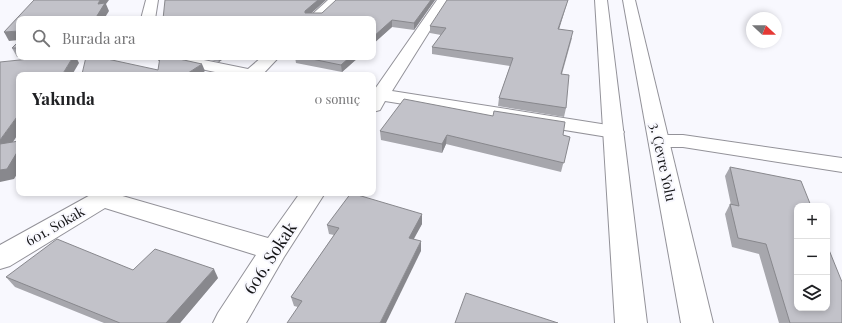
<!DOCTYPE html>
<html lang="tr">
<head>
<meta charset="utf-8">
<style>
	body { margin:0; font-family:"Playfair Display",serif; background:#f2f2f2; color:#202124 }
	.controls { position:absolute; right:12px; bottom:12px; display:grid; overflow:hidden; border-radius:8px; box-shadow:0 2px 6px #0003 }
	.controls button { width:36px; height:36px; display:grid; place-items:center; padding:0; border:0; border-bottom:1px solid #e0e0e0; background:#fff; color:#202124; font:20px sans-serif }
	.compass { position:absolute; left:746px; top:12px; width:36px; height:36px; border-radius:50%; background:#fff; box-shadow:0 2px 6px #0003; rotate:112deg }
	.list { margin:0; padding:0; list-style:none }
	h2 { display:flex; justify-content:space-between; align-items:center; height:52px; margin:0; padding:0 16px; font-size:17px }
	h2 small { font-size:13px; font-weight:400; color:#757577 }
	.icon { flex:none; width:22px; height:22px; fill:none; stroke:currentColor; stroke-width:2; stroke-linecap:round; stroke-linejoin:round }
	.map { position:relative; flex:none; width:842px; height:323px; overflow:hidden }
	.search { position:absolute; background:#fff; box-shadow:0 2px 6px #0003; left:16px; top:16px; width:360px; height:44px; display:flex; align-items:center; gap:10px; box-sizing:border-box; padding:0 14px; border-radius:8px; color:#757577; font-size:15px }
	.panel { position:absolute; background:#fff; box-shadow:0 2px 6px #0003; left:16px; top:72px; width:360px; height:124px; border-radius:8px }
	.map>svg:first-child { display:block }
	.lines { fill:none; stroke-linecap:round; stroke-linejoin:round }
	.street-casing { stroke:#939299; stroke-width:2 }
	.secondary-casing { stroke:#939299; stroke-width:2 }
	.street { fill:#fff; fill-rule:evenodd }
	.secondary { fill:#fff; fill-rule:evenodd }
	.wall { fill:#a7a7ad }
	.shaded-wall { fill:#88888d }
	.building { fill:#c2c2c9; stroke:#88888d }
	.labels { text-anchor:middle; stroke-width:4; stroke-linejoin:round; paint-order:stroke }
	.street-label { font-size:14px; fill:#151517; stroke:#f8f8fe }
	.near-street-label { font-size:17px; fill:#151517; stroke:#f8f8fe }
</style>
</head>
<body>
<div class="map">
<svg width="842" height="323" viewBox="0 0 842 323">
	<rect width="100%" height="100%" fill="#f8f8fe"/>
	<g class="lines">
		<g class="street-casing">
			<g id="street">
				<polygon points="146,0 158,0 155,19 141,19"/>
				<polygon points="328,0 341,0 322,19 307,19"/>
				<polygon points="437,0 449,0 392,91 614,126 621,128 624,132 621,136 614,138 385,101 380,110 373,112 373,89 375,89"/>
				<polygon points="157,57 189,57 248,69 262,57 279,57 262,75 229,75 159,60"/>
				<polygon points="659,135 683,135 842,158 842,172 683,147 659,147 652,145 649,141 652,137"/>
				<polygon points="94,193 120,193 119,195 268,238 300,193 325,193 284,257 246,323 213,323 218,313 256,255 105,208 10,266 0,269 0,245"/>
			</g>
		</g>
		<g class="secondary-casing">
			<g id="secondary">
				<polygon points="595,0 607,0 647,323 615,323"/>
				<polygon points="623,0 635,0 713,323 681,323"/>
			</g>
		</g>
		<use href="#street" class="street"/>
		<use href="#secondary" class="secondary"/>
	</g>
	<g class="wall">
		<polygon points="326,0 311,13 322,13 435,0 414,30 392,27 373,44 373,19 163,19"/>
		<polygon points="430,26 559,29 572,38 562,74 566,108 564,117 498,106 499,98 510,66 432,54 432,47 441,35 430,33"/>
		<polygon points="19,41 19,57 17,57 12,48"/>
		<polygon points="197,57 226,57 219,62"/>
		<polygon points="295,57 359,57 342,72 296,63"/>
		<polygon points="380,131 563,135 570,137 561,172 446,144 442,153 381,140"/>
		<polygon points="730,167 842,323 779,323 759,254 732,247 725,214 730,204 731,205 725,176"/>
		<polygon points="422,214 422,224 413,239 421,251 298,307 294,306 291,297 334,235 329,234 327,225"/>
		<polygon points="133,270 218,278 180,323 104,323 15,287 6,277"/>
	</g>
	<g class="shaded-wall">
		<polygon points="100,0 109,0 106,4 109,11 104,19 95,19 98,4"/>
		<polygon points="318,0 326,0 306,18 305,11"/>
		<polygon points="431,0 435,0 414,30 414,23"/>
		<polygon points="568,0 557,36 558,29"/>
		<polygon points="392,20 392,27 373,44 373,37"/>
		<polygon points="19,31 19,40 9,41 4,32"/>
		<polygon points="73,57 76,57 79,63 72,75 62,75"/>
		<polygon points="218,57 226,57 219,62"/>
		<polygon points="350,57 359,57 342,72 341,65"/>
		<polygon points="202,64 205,71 200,75 185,75"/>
		<polygon points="19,114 19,133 4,155 0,149 0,140"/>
		<polygon points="447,135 446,144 442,153 442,144"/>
		<polygon points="19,149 19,171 14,179 0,182 0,170"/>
		<polygon points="422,214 422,224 409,248 409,238"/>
		<polygon points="421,241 421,251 386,323 380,323"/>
		<polygon points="214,269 218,278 180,323 166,323"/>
	</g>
	<g class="building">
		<polygon points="34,0 100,0 98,4 105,3 95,19 19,19 19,31 4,32"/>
		<polygon points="165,0 318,0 305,11 305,13 322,13 336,0 431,0 414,23 392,20 373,37 373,19 163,19"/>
		<polygon points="447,0 568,0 558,29 573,31 561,74 569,75 566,108 499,98 513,58 432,47 446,28 430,26"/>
		<polygon points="19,41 19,48 12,48"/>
		<polygon points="49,57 73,57 62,75 19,75 19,114 0,140 0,62"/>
		<polygon points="86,57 98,57 158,70 160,57 170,57 202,64 185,75 85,75 82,74"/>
		<polygon points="302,57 350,57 341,65"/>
		<polygon points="404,99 493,116 494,111 565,122 563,135 570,137 564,163 447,135 442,144 380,131"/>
		<polygon points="19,141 19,149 7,169 0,170 0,144"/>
		<polygon points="730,167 801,181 811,206 797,206 797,308 827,308 827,245 842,282 842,323 790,323 766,244 738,238 730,204 739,206"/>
		<polygon points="351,193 422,214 409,238 421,241 380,323 287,323 302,301 291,297 339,228 327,225"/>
		<polygon points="57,239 133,270 155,249 214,269 166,323 120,323 6,277"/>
		<polygon points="466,293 558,323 455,323"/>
	</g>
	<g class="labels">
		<g class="street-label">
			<text transform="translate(663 162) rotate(78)" y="5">3. Çevre Yolu</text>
			<text transform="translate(55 226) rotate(-30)" y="5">601. Sokak</text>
		</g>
		<g class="near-street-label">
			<text transform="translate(270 258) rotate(-57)" y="6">606. Sokak</text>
		</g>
	</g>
</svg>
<div class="controls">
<button>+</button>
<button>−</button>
<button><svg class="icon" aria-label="layers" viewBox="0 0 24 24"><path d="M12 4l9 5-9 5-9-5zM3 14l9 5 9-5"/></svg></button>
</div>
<svg class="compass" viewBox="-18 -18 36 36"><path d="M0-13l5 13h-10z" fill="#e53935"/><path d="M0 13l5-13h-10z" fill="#757577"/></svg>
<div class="search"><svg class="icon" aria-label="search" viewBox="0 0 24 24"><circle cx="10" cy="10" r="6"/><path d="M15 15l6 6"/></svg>Burada ara</div>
<section class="panel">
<h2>Yakında<small>0 sonuç</small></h2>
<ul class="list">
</ul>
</section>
</div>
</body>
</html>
